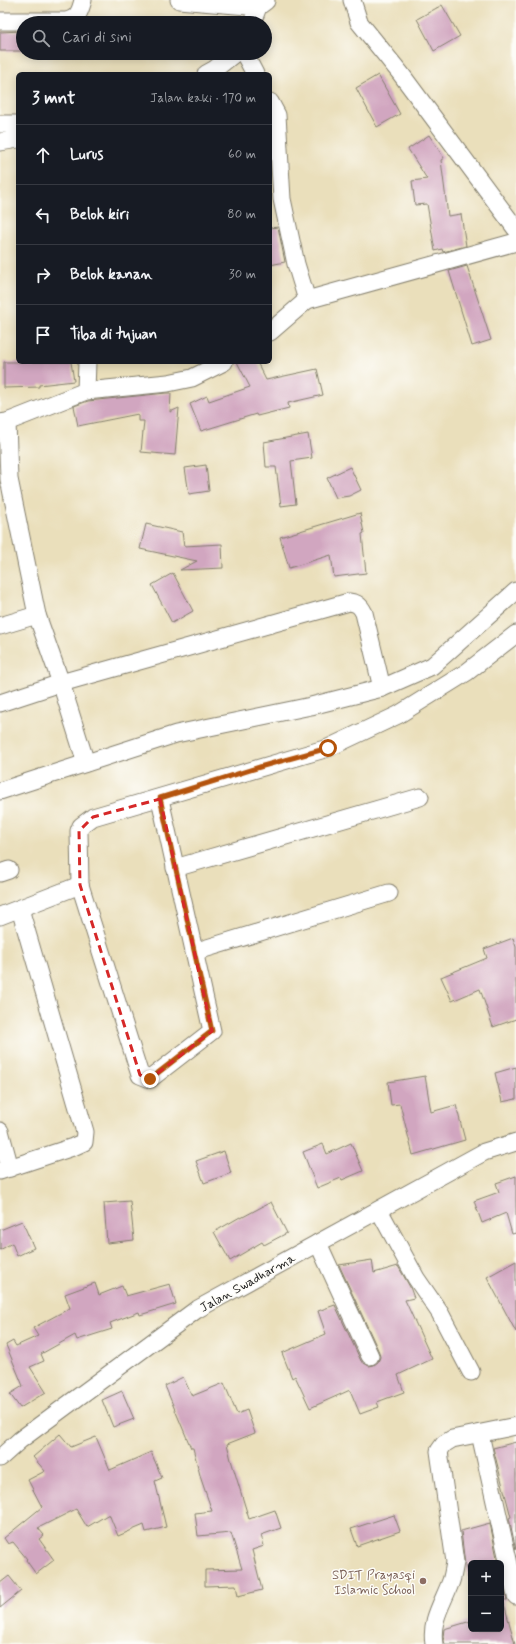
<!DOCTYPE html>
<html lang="id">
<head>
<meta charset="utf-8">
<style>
	body { margin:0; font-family:Mynerve,sans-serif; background:#20242c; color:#f1f3f6 }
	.controls { position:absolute; right:12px; bottom:12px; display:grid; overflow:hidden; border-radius:6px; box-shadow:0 2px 10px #0003 }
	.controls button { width:36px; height:36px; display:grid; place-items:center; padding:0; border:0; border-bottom:1px solid #363941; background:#171b24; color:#f1f3f6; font:20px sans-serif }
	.stop { position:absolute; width:12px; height:12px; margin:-9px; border:3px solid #b45309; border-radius:50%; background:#fff }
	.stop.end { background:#b45309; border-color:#fff; box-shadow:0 1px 4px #0008 }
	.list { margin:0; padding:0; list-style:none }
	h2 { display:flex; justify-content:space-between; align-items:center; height:52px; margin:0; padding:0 16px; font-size:17px }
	h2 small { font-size:13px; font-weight:400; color:#9ea1a6 }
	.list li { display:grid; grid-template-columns:26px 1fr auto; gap:12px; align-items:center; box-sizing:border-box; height:60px; padding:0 16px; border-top:1px solid #363941 }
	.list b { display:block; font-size:15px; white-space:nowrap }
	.list em { font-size:13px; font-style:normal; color:#9ea1a6 }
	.icon { flex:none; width:22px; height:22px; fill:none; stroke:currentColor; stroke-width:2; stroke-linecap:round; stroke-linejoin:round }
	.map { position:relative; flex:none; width:516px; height:1644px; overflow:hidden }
	.search { position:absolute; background:#171b24; box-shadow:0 2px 10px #0003; left:16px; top:16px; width:256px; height:44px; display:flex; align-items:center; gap:10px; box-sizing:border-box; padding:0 14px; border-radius:22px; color:#9ea1a6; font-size:15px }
	.panel { position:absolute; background:#171b24; box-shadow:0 2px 10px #0003; left:16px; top:72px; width:256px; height:292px; border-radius:6px }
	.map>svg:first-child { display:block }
	.building { fill:#d1a6c0 }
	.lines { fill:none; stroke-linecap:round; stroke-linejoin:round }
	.street-casing { stroke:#837e6c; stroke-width:19 }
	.street { stroke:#fff; stroke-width:17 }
	.route { stroke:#b45309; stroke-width:5 }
	.marked { fill:none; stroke:#d62828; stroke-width:3; stroke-dasharray:8 5; stroke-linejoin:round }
	.education-dot { fill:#8d6e63; stroke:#fdfcf7; stroke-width:1.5 }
	.labels { text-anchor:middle; stroke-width:3; stroke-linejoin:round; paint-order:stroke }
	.street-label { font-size:13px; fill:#1c1c1c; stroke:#fdfcf7 }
	.education-label { font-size:13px; fill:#785e54; stroke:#fdfcf7; text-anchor:end }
</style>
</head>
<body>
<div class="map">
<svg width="516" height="1644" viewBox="0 0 516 1644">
	<rect width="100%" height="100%" fill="#fdfcf7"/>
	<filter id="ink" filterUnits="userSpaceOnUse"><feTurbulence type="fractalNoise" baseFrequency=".025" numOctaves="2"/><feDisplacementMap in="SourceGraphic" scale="8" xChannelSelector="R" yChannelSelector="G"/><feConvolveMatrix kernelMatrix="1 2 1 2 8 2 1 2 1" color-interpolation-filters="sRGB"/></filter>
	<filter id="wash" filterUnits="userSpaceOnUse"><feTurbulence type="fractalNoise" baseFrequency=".012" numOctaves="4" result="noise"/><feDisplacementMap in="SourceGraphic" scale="16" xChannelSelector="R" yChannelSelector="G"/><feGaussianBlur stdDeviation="0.9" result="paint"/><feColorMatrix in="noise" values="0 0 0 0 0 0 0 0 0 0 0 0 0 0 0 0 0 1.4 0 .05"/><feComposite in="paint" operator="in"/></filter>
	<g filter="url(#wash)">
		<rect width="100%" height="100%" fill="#eadfbb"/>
		<g id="blocks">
			<g class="building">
				<polygon points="442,5 460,36 434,51 417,19"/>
				<polygon points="23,31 23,51 0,51 0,32"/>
				<polygon points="378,75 400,114 377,127 356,88"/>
				<polygon points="429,135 444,158 441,160 448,216 461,214 466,246 443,252 442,249 435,251 427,204 415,205 412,181 427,179 408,149"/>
				<polygon points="278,227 285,262 270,265 270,228"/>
				<polygon points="467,266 491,340 472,346 449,271"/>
				<polygon points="4,362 71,362 74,381 39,385 39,387 4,388"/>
				<polygon points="237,362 257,362 266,380 317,369 323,395 288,403 289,408 257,416 256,414 201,431 190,404 207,396 209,401 250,387"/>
				<polygon points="166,393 171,393 170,412 179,408 175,455 141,452 144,421 138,421 138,414 78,426 74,406 88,401"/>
				<polygon points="308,434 312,458 291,461 296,504 281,506 276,467 266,467 264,442"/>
				<polygon points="206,465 209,491 189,494 185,468"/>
				<polygon points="350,467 361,490 349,496 336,498 327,478"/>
				<polygon points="360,513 364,533 362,534 366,573 334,577 331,555 289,568 280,537"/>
				<polygon points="146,524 182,532 184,546 222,544 223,568 180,570 197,561 140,549"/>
				<polygon points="173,573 193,611 172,623 152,585"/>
				<polygon points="513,938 516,947 516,1019 493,1027 480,989 452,1001 441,977 487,958 484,949"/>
				<polygon points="516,1067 516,1099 502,1102 495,1073"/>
				<polygon points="425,1076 431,1112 456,1105 465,1140 413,1155 400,1104 391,1105 388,1082"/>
				<polygon points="351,1143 363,1171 342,1180 341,1178 317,1188 303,1152 323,1144 327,1154"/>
				<polygon points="224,1151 231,1173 204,1183 196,1161"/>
				<polygon points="516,1176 516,1233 512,1234 506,1213 482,1223 474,1201 499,1192 496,1183"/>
				<polygon points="130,1201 134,1240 107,1243 104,1203"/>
				<polygon points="271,1202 287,1233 264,1245 262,1242 230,1261 214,1232 240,1217 241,1218"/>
				<polygon points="22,1221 34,1248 17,1256 12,1243 0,1250 0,1230"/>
				<polygon points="372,1260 374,1273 398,1266 410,1287 414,1298 405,1300 432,1359 398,1375 404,1392 377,1402 379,1407 360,1414 350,1390 310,1408 295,1376 292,1378 282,1353 326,1334 318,1311 335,1305 361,1361 369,1366 374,1365 378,1362 380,1357 379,1352 339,1265"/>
				<polygon points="516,1261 516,1332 487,1277"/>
				<polygon points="95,1283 99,1295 122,1286 126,1296 170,1284 176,1304 140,1315 139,1312 110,1323 112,1329 77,1340 75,1335 41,1354 44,1361 30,1367 46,1392 20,1408 10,1394 23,1386 6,1345 13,1341 16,1346 38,1336 33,1328 70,1308 65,1294"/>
				<polygon points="183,1377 192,1396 224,1383 237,1414 247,1410 255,1433 227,1444 231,1460 249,1519 275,1510 281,1528 261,1535 264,1546 252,1550 262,1590 238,1596 236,1585 205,1586 205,1570 242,1569 231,1533 198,1536 195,1513 212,1511 201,1479 193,1448 191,1448 165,1386"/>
				<polygon points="122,1391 134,1419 113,1427 102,1400"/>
				<polygon points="60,1434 71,1447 96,1437 110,1470 151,1452 162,1478 155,1481 166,1527 146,1532 144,1525 118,1536 109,1514 87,1527 76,1509 38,1528 44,1535 39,1539 54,1560 36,1574 26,1560 27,1559 13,1542 8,1544 4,1538 42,1507 28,1480 45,1471 33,1457"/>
				<polygon points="516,1442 516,1550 509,1518 511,1517 493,1448"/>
				<polygon points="394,1515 400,1531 357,1546 351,1529"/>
				<polygon points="490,1523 498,1563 471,1563 471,1588 465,1565 461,1531"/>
				<polygon points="501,1575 507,1600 503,1600 515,1644 445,1644 443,1637 444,1629 471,1621 471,1629 501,1629"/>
				<polygon points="9,1576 21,1591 0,1608 0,1583"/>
			</g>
		</g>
	</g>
	<g filter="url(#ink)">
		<use href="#blocks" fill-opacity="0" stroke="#837e6c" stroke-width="1"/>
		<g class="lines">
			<g class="street-casing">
				<g id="street">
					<polyline points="179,0 258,7"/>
					<polyline points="352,0 359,22 401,74 516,229"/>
					<path d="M 0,21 L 66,21 C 78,18 80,12 83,0"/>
					<polyline points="252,23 258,7 266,1"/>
					<polyline points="244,53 255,74"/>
					<polyline points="206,74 215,69 235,53"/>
					<polyline points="270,102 277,115 282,199 296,264 307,300"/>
					<polyline points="0,124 18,124"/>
					<polyline points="0,142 18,139"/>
					<polyline points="270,332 307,300 516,242"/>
					<polyline points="86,391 87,362"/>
					<polyline points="7,422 9,479 37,615 61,683 86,763"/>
					<polyline points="0,423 7,422 86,391 168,383 192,378 224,362"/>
					<polyline points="0,626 37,615"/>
					<path d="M 0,703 L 61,683 L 349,602 C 357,603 360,605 364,613 L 382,688"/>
					<polyline points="0,791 176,734 311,706 382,688 432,666 516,591"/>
					<polyline points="160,799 212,1031 150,1079 140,1075 80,885 79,831 81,826 93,817 328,748 398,715 467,672 516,634"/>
					<polyline points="175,868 420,797"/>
					<polyline points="0,873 9,870"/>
					<polyline points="0,916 80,885"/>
					<polyline points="194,952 389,893"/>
					<polyline points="0,1131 10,1168"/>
					<polyline points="0,1171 73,1147 84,1142 85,1132 20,909"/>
					<polyline points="379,1210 416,1278 440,1313 471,1372"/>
					<polyline points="318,1243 370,1356"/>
					<polyline points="480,1434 516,1596"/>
					<polyline points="0,1458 20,1440 196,1310 484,1152 516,1142"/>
					<path d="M 434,1644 C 430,1620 443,1603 451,1581 C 453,1575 454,1568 455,1562 L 439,1451 L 444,1444 L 452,1439 L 516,1426"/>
				</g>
			</g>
			<use href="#street" class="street"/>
		</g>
	</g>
	<g class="lines" filter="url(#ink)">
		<polyline class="route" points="150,1079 212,1031 160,798 263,766 328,748"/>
	</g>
	<path class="marked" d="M 160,799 L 212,1031 L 150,1079 L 140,1075 L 80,885 L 79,831 L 93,817 Z"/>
	<circle class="education-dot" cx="423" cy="1581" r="4"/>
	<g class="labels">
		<g class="street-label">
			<text transform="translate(247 1282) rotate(-29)" y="5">Jalan Swadharma</text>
		</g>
		<g class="education-label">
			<text x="415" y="1579">SDIT Prayasqi<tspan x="415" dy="15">Islamic School</tspan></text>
		</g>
	</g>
</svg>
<div class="controls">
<button>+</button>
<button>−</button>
</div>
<div class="stop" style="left:328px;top:748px"></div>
<div class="stop end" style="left:150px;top:1079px"></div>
<div class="search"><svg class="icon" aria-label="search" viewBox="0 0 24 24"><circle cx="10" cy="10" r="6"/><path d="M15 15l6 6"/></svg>Cari di sini</div>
<section class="panel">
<h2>3 mnt<small>Jalan kaki · 170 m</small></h2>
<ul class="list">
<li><svg class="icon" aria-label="ahead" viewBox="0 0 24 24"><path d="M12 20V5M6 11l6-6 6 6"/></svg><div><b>Lurus</b></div><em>60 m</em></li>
<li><svg class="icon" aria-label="left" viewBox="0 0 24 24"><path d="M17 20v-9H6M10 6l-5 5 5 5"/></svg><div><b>Belok kiri</b></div><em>80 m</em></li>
<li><svg class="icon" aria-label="right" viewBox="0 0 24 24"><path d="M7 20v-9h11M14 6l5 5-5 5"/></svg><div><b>Belok kanan</b></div><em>30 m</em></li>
<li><svg class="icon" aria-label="arrive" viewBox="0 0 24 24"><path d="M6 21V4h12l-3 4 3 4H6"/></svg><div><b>Tiba di tujuan</b></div></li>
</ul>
</section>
</div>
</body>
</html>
